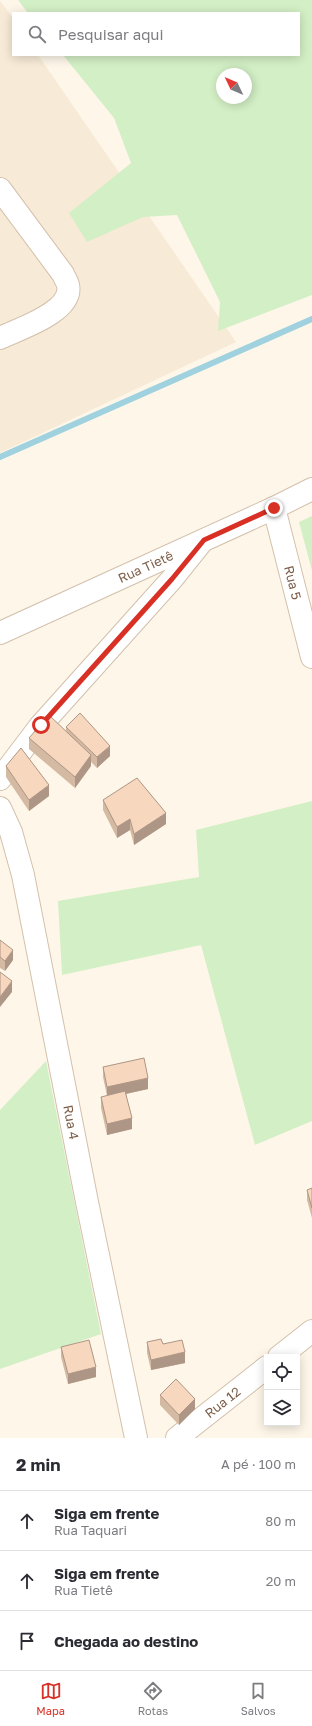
<!DOCTYPE html>
<html lang="pt">
<head>
<meta charset="utf-8">
<style>
	body { margin:0; font-family:"Golos Text",sans-serif; background:#f2f2f3; color:#2b2b33 }
	.controls { position:absolute; right:12px; bottom:12px; display:grid; overflow:hidden; border-radius:0px; box-shadow:0 2px 10px #0003 }
	.controls button { width:36px; height:36px; display:grid; place-items:center; padding:0; border:0; border-bottom:1px solid #e1e1e2; background:#fff; color:#2b2b33; font:20px sans-serif }
	.compass { position:absolute; left:216px; top:68px; width:36px; height:36px; border-radius:50%; background:#fff; box-shadow:0 2px 10px #0003; rotate:314deg }
	.stop { position:absolute; width:12px; height:12px; margin:-9px; border:3px solid #d93025; border-radius:50%; background:#fff }
	.stop.end { background:#d93025; border-color:#fff; box-shadow:0 1px 4px #0008 }
	.list { margin:0; padding:0; list-style:none }
	h2 { display:flex; justify-content:space-between; align-items:center; height:52px; margin:0; padding:0 16px; font-size:17px }
	h2 small { font-size:13px; font-weight:400; color:#7c7c81 }
	.list li { display:grid; grid-template-columns:26px 1fr auto; gap:12px; align-items:center; box-sizing:border-box; height:60px; padding:0 16px; border-top:1px solid #e1e1e2 }
	.list b { display:block; font-size:15px; white-space:nowrap }
	.list p { margin:0; font-size:13px; white-space:nowrap; color:#7c7c81 }
	.list em { font-size:13px; font-style:normal; color:#7c7c81 }
	.icon { flex:none; width:22px; height:22px; fill:none; stroke:currentColor; stroke-width:2; stroke-linecap:round; stroke-linejoin:round }
	.map { position:relative; flex:none; width:312px; height:1438px; overflow:hidden }
	.search { position:absolute; background:#fff; box-shadow:0 2px 10px #0003; left:12px; right:12px; top:12px; height:44px; display:flex; align-items:center; gap:10px; box-sizing:border-box; padding:0 14px; border-radius:0px; color:#7c7c81; font-size:15px }
	.sheet { height:232px; background:#fff }
	nav { display:flex; justify-content:space-around; align-items:center; box-sizing:border-box; height:56px; border-top:1px solid #e1e1e2; background:#fff; font-size:11px; color:#7c7c81 }
	nav a { display:grid; justify-items:center; gap:2px }
	nav .on { color:#d93025 }
	.map>svg:first-child { display:block }
	.residential { fill:#f7ead6 }
	.green { fill:#d3efc5; fill-rule:evenodd }
	.lines { fill:none; stroke-linecap:round; stroke-linejoin:round }
	.stream { stroke:#9fd1de; stroke-width:6 }
	.street-casing { stroke:#d3c0ac; stroke-width:24 }
	.street { stroke:#fff; stroke-width:22 }
	.wall { fill:#d4b9a3 }
	.shaded-wall { fill:#ad9685 }
	.building { fill:#f7d7be; stroke:#ad9685 }
	.route { stroke:#d93025; stroke-width:5 }
	.labels { text-anchor:middle; stroke-width:4; stroke-linejoin:round; paint-order:stroke }
	.street-label { font-size:13px; fill:#7d5e49; stroke:#fffaf1 }
</style>
</head>
<body>
<div class="map">
<svg width="312" height="1438" viewBox="0 0 312 1438">
	<rect width="100%" height="100%" fill="#fef7e9"/>
	<polygon class="residential" points="0,1 13,18 13,55 38,55 236,342 0,453"/>
	<g class="green">
		<path d="M 18,0 L 312,0 L 312,295 L 218,331 L 220,302 L 177,215 L 143,217 L 87,242 L 69,213 L 131,163 L 114,118 L 63,55 L 299,55 L 299,13 L 28,13 ZM 222,74 L 246,74 L 246,98 L 222,98 Z"/>
		<polygon points="312,516 312,571 299,522"/>
		<polygon points="312,801 312,1121 255,1145 201,945 62,975 58,901 199,877 196,830"/>
		<polygon points="46,1061 101,1334 0,1369 0,1110"/>
	</g>
	<g class="lines">
		<polyline class="stream" points="0,457 312,319"/>
		<g class="street-casing">
			<g id="street">
				<path d="M 0,189 L 63,274 C 64,277 67,281 68,285 C 74,312 18,329 0,338"/>
				<path id="s1" d="M 274,508 L 312,657"/>
				<path id="s2" d="M 0,633 L 274,508 L 312,489"/>
				<polyline points="0,779 41,725 172,579 200,544"/>
				<path id="s3" d="M 0,808 L 11,832 L 23,875 L 87,1202 L 136,1438"/>
				<polyline points="279,1357 312,1331"/>
				<path id="s4" d="M 177,1438 L 267,1367"/>
			</g>
		</g>
		<use href="#street" class="street"/>
	</g>
	<g class="wall">
		<polygon points="66,727 110,756 97,768 91,762 91,766 75,788 29,749 29,738 66,731"/>
		<polygon points="6,766 49,796 29,811 6,777"/>
		<polygon points="103,800 166,824 134,845 130,830 117,838 103,810"/>
		<polygon points="0,940 13,960 5,971 0,968"/>
		<polygon points="103,1067 148,1089 126,1094 132,1129 107,1135 101,1108 101,1097 107,1096 103,1077"/>
		<polygon points="312,1188 312,1218 307,1200 307,1190"/>
		<polygon points="147,1342 163,1344 185,1363 151,1370 147,1353"/>
		<polygon points="61,1347 96,1377 68,1384 61,1357"/>
		<polygon points="160,1395 195,1409 179,1425 160,1405"/>
	</g>
	<g class="shaded-wall">
		<polygon points="110,746 110,756 97,768 97,757"/>
		<polygon points="91,755 91,766 75,788 75,777"/>
		<polygon points="49,785 49,796 29,811 29,800"/>
		<polygon points="166,813 166,824 134,845 134,834"/>
		<polygon points="130,819 130,830 117,838 117,827"/>
		<polygon points="13,950 13,960 5,971 5,961"/>
		<polygon points="12,981 12,992 0,1007 0,997"/>
		<polygon points="148,1078 148,1089 107,1098 107,1087"/>
		<polygon points="132,1118 132,1129 107,1135 107,1124"/>
		<polygon points="185,1352 185,1363 151,1370 151,1360"/>
		<polygon points="96,1367 96,1377 68,1384 68,1374"/>
		<polygon points="195,1399 195,1409 179,1425 179,1415"/>
	</g>
	<g class="building">
		<polygon points="80,713 110,746 97,757 66,727"/>
		<polygon points="49,715 91,755 75,777 29,738"/>
		<polygon points="21,748 49,785 29,800 6,766"/>
		<polygon points="137,778 166,813 134,834 130,819 117,827 103,800"/>
		<polygon points="0,940 13,950 5,961 0,957"/>
		<polygon points="0,972 12,981 0,997"/>
		<polygon points="144,1058 148,1078 107,1087 103,1067"/>
		<polygon points="125,1091 132,1118 107,1124 101,1097"/>
		<polygon points="312,1188 312,1208 307,1190"/>
		<polygon points="161,1339 163,1344 182,1340 185,1352 151,1360 147,1342"/>
		<polygon points="89,1340 96,1367 68,1374 61,1347"/>
		<polygon points="176,1379 195,1399 179,1415 160,1395"/>
	</g>
	<g class="lines">
		<polyline class="route" points="41,725 172,579 204,540 274,508"/>
	</g>
	<g class="labels">
		<g class="street-label">
			<text dy="5" stroke="none"><textPath href="#s2" startOffset="160">Rua Tietê</textPath></text>
			<text dy="5" stroke="none"><textPath href="#s1" startOffset="77">Rua 5</textPath></text>
			<text dy="5" stroke="none"><textPath href="#s3" startOffset="323">Rua 4</textPath></text>
			<text dy="5" stroke="none"><textPath href="#s4" startOffset="58">Rua 12</textPath></text>
		</g>
	</g>
</svg>
<div class="controls">
<button><svg class="icon" aria-label="locate" viewBox="0 0 24 24"><circle cx="12" cy="12" r="6"/><path d="M12 2v4M12 18v4M2 12h4M18 12h4"/></svg></button>
<button><svg class="icon" aria-label="layers" viewBox="0 0 24 24"><path d="M12 4l9 5-9 5-9-5zM3 14l9 5 9-5"/></svg></button>
</div>
<svg class="compass" viewBox="-18 -18 36 36"><path d="M0-13l5 13h-10z" fill="#e53935"/><path d="M0 13l5-13h-10z" fill="#7c7c81"/></svg>
<div class="stop" style="left:41px;top:725px"></div>
<div class="stop end" style="left:274px;top:508px"></div>
<div class="search"><svg class="icon" aria-label="search" viewBox="0 0 24 24"><circle cx="10" cy="10" r="6"/><path d="M15 15l6 6"/></svg>Pesquisar aqui</div>
</div>
<section class="sheet">
<h2>2 min<small>A pé · 100 m</small></h2>
<ul class="list">
<li><svg class="icon" aria-label="ahead" viewBox="0 0 24 24"><path d="M12 20V5M6 11l6-6 6 6"/></svg><div><b>Siga em frente</b><p>Rua Taquari</p></div><em>80 m</em></li>
<li><svg class="icon" aria-label="ahead" viewBox="0 0 24 24"><path d="M12 20V5M6 11l6-6 6 6"/></svg><div><b>Siga em frente</b><p>Rua Tietê</p></div><em>20 m</em></li>
<li><svg class="icon" aria-label="arrive" viewBox="0 0 24 24"><path d="M6 21V4h12l-3 4 3 4H6"/></svg><div><b>Chegada ao destino</b></div></li>
</ul>
</section>
<nav>
<a class="on"><svg class="icon" aria-label="map" viewBox="0 0 24 24"><path d="M3 6l6-2 6 2 6-2v14l-6 2-6-2-6 2zM9 4v14M15 6v14"/></svg>Mapa</a>
<a><svg class="icon" aria-label="directions" viewBox="0 0 24 24"><path d="M12 3l9 9-9 9-9-9zM9 14v-3h6M13 9l2 2-2 2"/></svg>Rotas</a>
<a><svg class="icon" aria-label="saved" viewBox="0 0 24 24"><path d="M7 4h10v16l-5-4-5 4z"/></svg>Salvos</a>
</nav>
</body>
</html>
